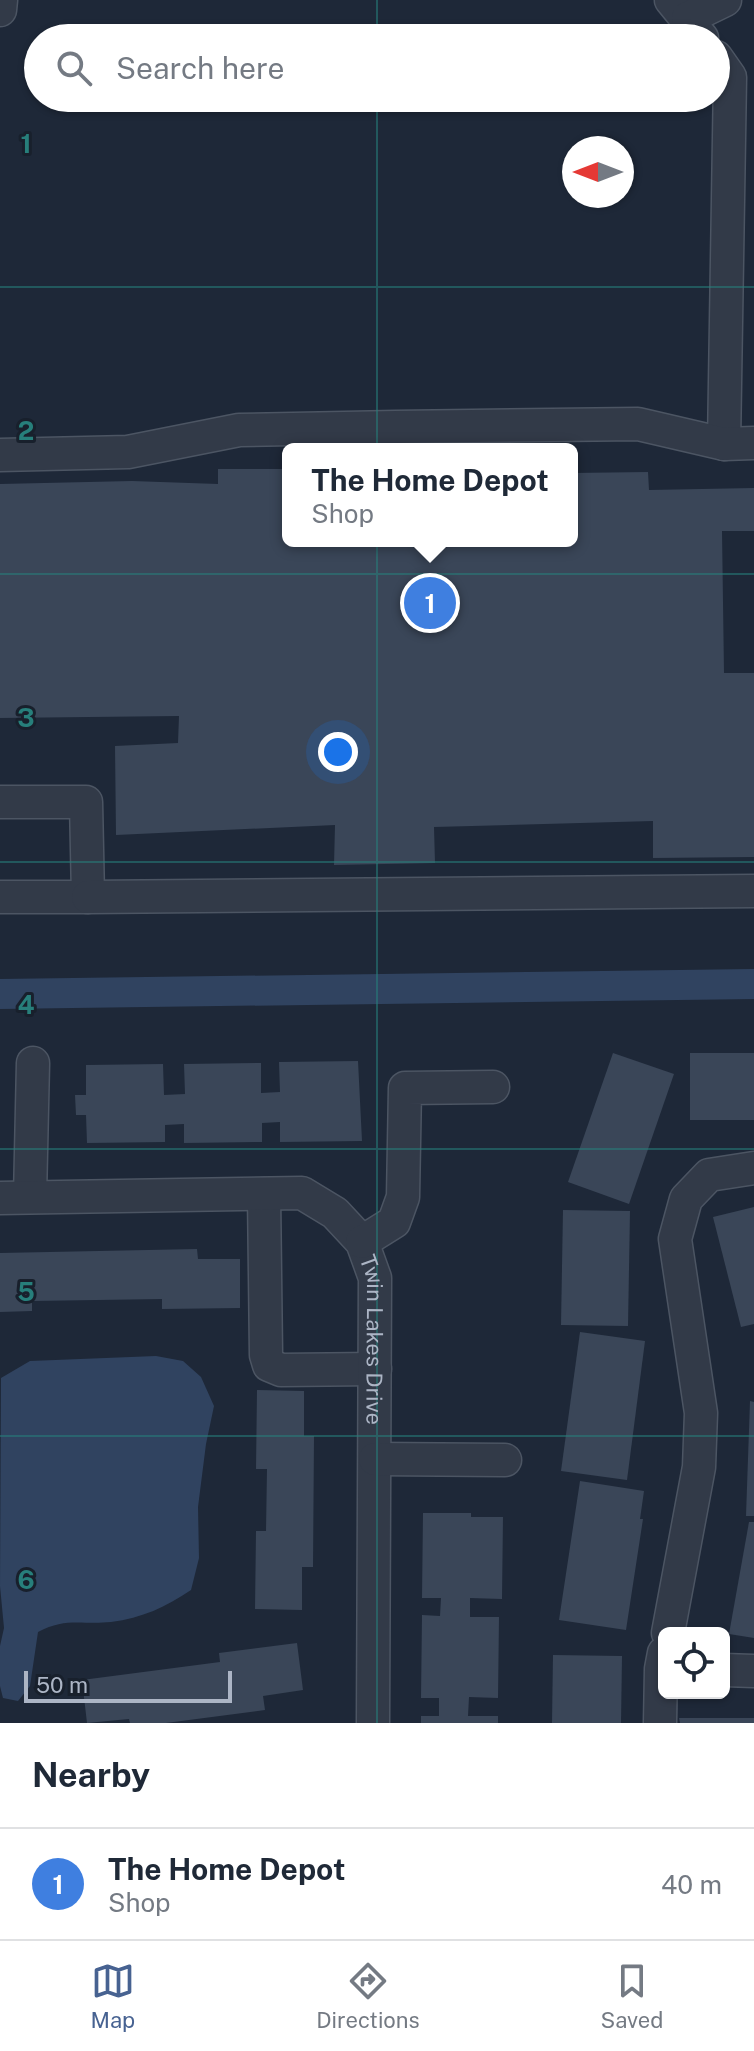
<!DOCTYPE html>
<html lang="en">
<head>
<meta charset="utf-8">
<style>
	body { margin:0; font-family:"Public Sans",sans-serif; background:#f6f6f7; color:#1f2937 }
	.controls { position:absolute; right:24px; bottom:24px; display:grid; overflow:hidden; border-radius:12px; box-shadow:0 2px 6px #0004 }
	.controls button { width:72px; height:72px; display:grid; place-items:center; padding:0; border:0; border-bottom:2px solid #e0e1e3; background:#fff; color:#1f2937; font:40px sans-serif }
	.compass { position:absolute; left:562px; top:136px; width:72px; height:72px; border-radius:50%; background:#fff; box-shadow:0 2px 6px #0004; rotate:270deg }
	.scale { position:absolute; left:24px; bottom:20px; width:208px; box-sizing:border-box; padding-left:8px; border:4px solid #acb5c5; border-top:0; font-size:22px; line-height:28px; white-space:nowrap; color:#acb5c5; -webkit-text-stroke:6px #18202c; paint-order:stroke }
	.you { position:absolute; left:338px; top:752px; width:28px; height:28px; margin:-20px; border:6px solid #fff; border-radius:50%; background:#1a73e8; box-shadow:0 0 0 12px #1a73e833 }
	.badge { display:grid; place-items:center; width:52px; height:52px; border-radius:50%; background:#476291; color:#fff; font-size:26px; font-weight:700 }
	.pin { position:absolute; translate:-50% -50%; border:4px solid #fff; box-shadow:0 2px 8px #0006 }
	.popup { position:absolute; left:282px; top:443px; width:296px; height:104px; box-sizing:border-box; display:grid; place-content:center; border-radius:12px; background:#fff; filter:drop-shadow(0 2px 6px #0005); font-size:26px; white-space:nowrap; color:#747a83 }
	.popup b { font-size:30px; color:#1f2937 }
	.popup::after { content:''; position:absolute; left:50%; top:100%; margin-left:-16px; border:16px solid transparent; border-top-color:#fff }
	.list { margin:0; padding:0; list-style:none }
	h2 { display:flex; justify-content:space-between; align-items:center; height:104px; margin:0; padding:0 32px; font-size:34px }
	h2 small { font-size:26px; font-weight:400; color:#747a83 }
	.list li { display:grid; grid-template-columns:52px 1fr auto; gap:24px; align-items:center; box-sizing:border-box; height:112px; padding:0 32px; border-top:2px solid #e0e1e3 }
	.list b { display:block; font-size:30px; white-space:nowrap }
	.list p { margin:0; font-size:26px; white-space:nowrap; color:#747a83 }
	.list em { font-size:26px; font-style:normal; color:#747a83 }
	.icon { flex:none; width:44px; height:44px; fill:none; stroke:currentColor; stroke-width:2; stroke-linecap:round; stroke-linejoin:round }
	.map { position:relative; flex:none; width:754px; height:1723px; overflow:hidden }
	.search { position:absolute; background:#fff; box-shadow:0 2px 6px #0004; left:24px; right:24px; top:24px; height:88px; display:flex; align-items:center; gap:20px; box-sizing:border-box; padding:0 28px; border-radius:44px; color:#747a83; font-size:30px }
	.sheet { height:216px; background:#fff }
	nav { display:flex; justify-content:space-around; align-items:center; box-sizing:border-box; height:112px; border-top:2px solid #e0e1e3; background:#fff; font-size:22px; color:#747a83 }
	nav a { display:grid; justify-items:center; gap:4px }
	nav .on { color:#476291 }
	.map>svg:first-child { display:block }
	.water { fill:#304360 }
	.lines { fill:none; stroke-linecap:round; stroke-linejoin:round }
	.canal { stroke:#304360; stroke-width:30 }
	.building { fill:#3a4658 }
	.minor-casing { stroke:#4c5563; stroke-width:35 }
	.minor { stroke:#323a48; stroke-width:32 }
	.grid { fill:none; stroke:#277f7b; stroke-width:2; stroke-opacity:0.55 }
	.labels { text-anchor:middle; stroke-width:6; stroke-linejoin:round; paint-order:stroke }
	.street-label { font-size:22px; fill:#acb5c5; stroke:#18202c }
	.grid-label { font-size:26px; text-anchor:middle; font-weight:bold; fill:#277f7b; stroke:#18202c; stroke-width:6; stroke-linejoin:round; paint-order:stroke }
</style>
</head>
<body>
<div class="map">
<svg width="754" height="1723" viewBox="0 0 754 1723">
	<rect width="100%" height="100%" fill="#1e2838"/>
	<path class="water" d="M 156,1356 L 183,1361 L 201,1377 L 214,1406 L 206,1444 L 198,1507 L 199,1558 L 191,1590 C 166,1607 142,1618 111,1622 C 81,1625 66,1617 38,1632 L 30,1686 L 18,1701 L 3,1698 L 0,1686 L 0,1646 L 4,1628 L 0,1586 L 1,1378 L 30,1361 Z"/>
	<g class="lines">
		<polyline class="canal" points="0,994 754,984"/>
	</g>
	<g class="building">
		<polygon points="218,469 288,469 288,541 572,541 572,473 648,472 649,490 754,488 754,531 722,531 724,673 754,673 754,857 653,858 653,821 434,827 435,863 334,865 335,825 116,835 115,746 178,743 179,716 0,718 0,484 132,481 218,484"/>
		<polygon points="613,1053 674,1074 629,1204 568,1182"/>
		<rect x="690" y="1053" width="64" height="67"/>
		<polygon points="358,1061 362,1141 280,1142 280,1122 262,1123 262,1142 184,1143 184,1124 165,1125 165,1142 87,1143 86,1115 76,1115 75,1095 86,1095 86,1065 163,1064 164,1095 185,1094 184,1064 261,1063 261,1093 280,1092 279,1062"/>
		<polygon points="754,1207 754,1324 741,1327 713,1217"/>
		<polygon points="563,1210 630,1211 628,1326 561,1325"/>
		<polygon points="197,1249 198,1259 240,1259 240,1308 162,1309 162,1299 32,1301 32,1311 0,1312 0,1253"/>
		<polygon points="580,1332 645,1341 627,1480 561,1471"/>
		<polygon points="257,1390 304,1391 304,1436 314,1436 313,1567 302,1567 302,1610 255,1609 256,1531 266,1531 267,1469 256,1469"/>
		<polygon points="750,1401 754,1402 754,1516 746,1516"/>
		<polygon points="580,1481 644,1491 640,1519 643,1519 626,1630 559,1620"/>
		<polygon points="423,1513 471,1513 471,1517 503,1517 502,1599 470,1598 470,1617 499,1617 498,1698 469,1697 468,1716 498,1716 498,1723 421,1723 421,1716 439,1716 439,1698 421,1698 422,1615 440,1616 441,1598 422,1598"/>
		<polygon points="749,1522 754,1522 754,1638 729,1634"/>
		<polygon points="297,1643 303,1690 263,1696 265,1710 166,1723 130,1723 129,1719 87,1723 82,1680 220,1662 219,1653"/>
		<polygon points="553,1655 622,1656 621,1723 552,1723"/>
		<polygon points="679,1718 754,1718 754,1723 680,1723"/>
	</g>
	<g class="lines">
		<g class="minor-casing">
			<g id="minor">
				<polyline points="671,0 702,38"/>
				<polyline points="0,10 1,0"/>
				<polyline points="688,18 725,0"/>
				<polyline points="716,57 730,77 724,444"/>
				<polyline points="0,455 128,452 239,430 396,427 638,424 724,444 754,443"/>
				<polyline points="0,802 86,802 88,897 0,897"/>
				<polyline points="88,897 754,891"/>
				<polyline points="264,1194 266,1355 269,1365 281,1370 375,1369"/>
				<polyline points="30,1197 33,1063"/>
				<path id="s1" d="M 0,1198 L 302,1193 L 335,1213 L 362,1242 L 375,1278 L 373,1723"/>
				<polyline points="362,1242 394,1222 403,1197 405,1088 493,1087"/>
				<polyline points="375,1459 505,1460"/>
				<polyline points="668,1633 699,1467 701,1413 675,1239 686,1199 709,1175 754,1168"/>
				<polyline points="724,1670 754,1671"/>
				<polyline points="660,1723 661,1669 664,1653"/>
			</g>
		</g>
		<use href="#minor" class="minor"/>
	</g>
	<path class="grid" d="M 377,0 L 377,38M 377,98 L 377,1723M 0,287 L 754,287M 0,574 L 754,574M 0,862 L 754,862M 0,1149 L 754,1149M 0,1436 L 754,1436"/>
	<g class="labels">
		<g class="street-label">
			<text dy="8" stroke="none"><textPath href="#s1" startOffset="480">Twin Lakes Drive</textPath></text>
		</g>
	</g>
	<g class="grid-label">
		<text x="26" y="153">1</text>
		<text x="26" y="440">2</text>
		<text x="26" y="727">3</text>
		<text x="26" y="1014">4</text>
		<text x="26" y="1301">5</text>
		<text x="26" y="1589">6</text>
	</g>
</svg>
<div class="controls">
<button><svg class="icon" aria-label="locate" viewBox="0 0 24 24"><circle cx="12" cy="12" r="6"/><path d="M12 2v4M12 18v4M2 12h4M18 12h4"/></svg></button>
</div>
<svg class="compass" viewBox="-18 -18 36 36"><path d="M0-13l5 13h-10z" fill="#e53935"/><path d="M0 13l5-13h-10z" fill="#747a83"/></svg>
<div class="scale">50 m</div>
<div class="you"></div>
<div class="pin badge" style="left:430px;top:603px;background:#3f7fe0">1</div>
<div class="popup"><b>The Home Depot</b>Shop</div>
<div class="search"><svg class="icon" aria-label="search" viewBox="0 0 24 24"><circle cx="10" cy="10" r="6"/><path d="M15 15l6 6"/></svg>Search here</div>
</div>
<section class="sheet">
<h2>Nearby<small></small></h2>
<ul class="list">
<li><span class="badge" style="background:#3f7fe0">1</span><div><b>The Home Depot</b><p>Shop</p></div><em>40 m</em></li>
</ul>
</section>
<nav>
<a class="on"><svg class="icon" aria-label="map" viewBox="0 0 24 24"><path d="M3 6l6-2 6 2 6-2v14l-6 2-6-2-6 2zM9 4v14M15 6v14"/></svg>Map</a>
<a><svg class="icon" aria-label="directions" viewBox="0 0 24 24"><path d="M12 3l9 9-9 9-9-9zM9 14v-3h6M13 9l2 2-2 2"/></svg>Directions</a>
<a><svg class="icon" aria-label="saved" viewBox="0 0 24 24"><path d="M7 4h10v16l-5-4-5 4z"/></svg>Saved</a>
</nav>
</body>
</html>
